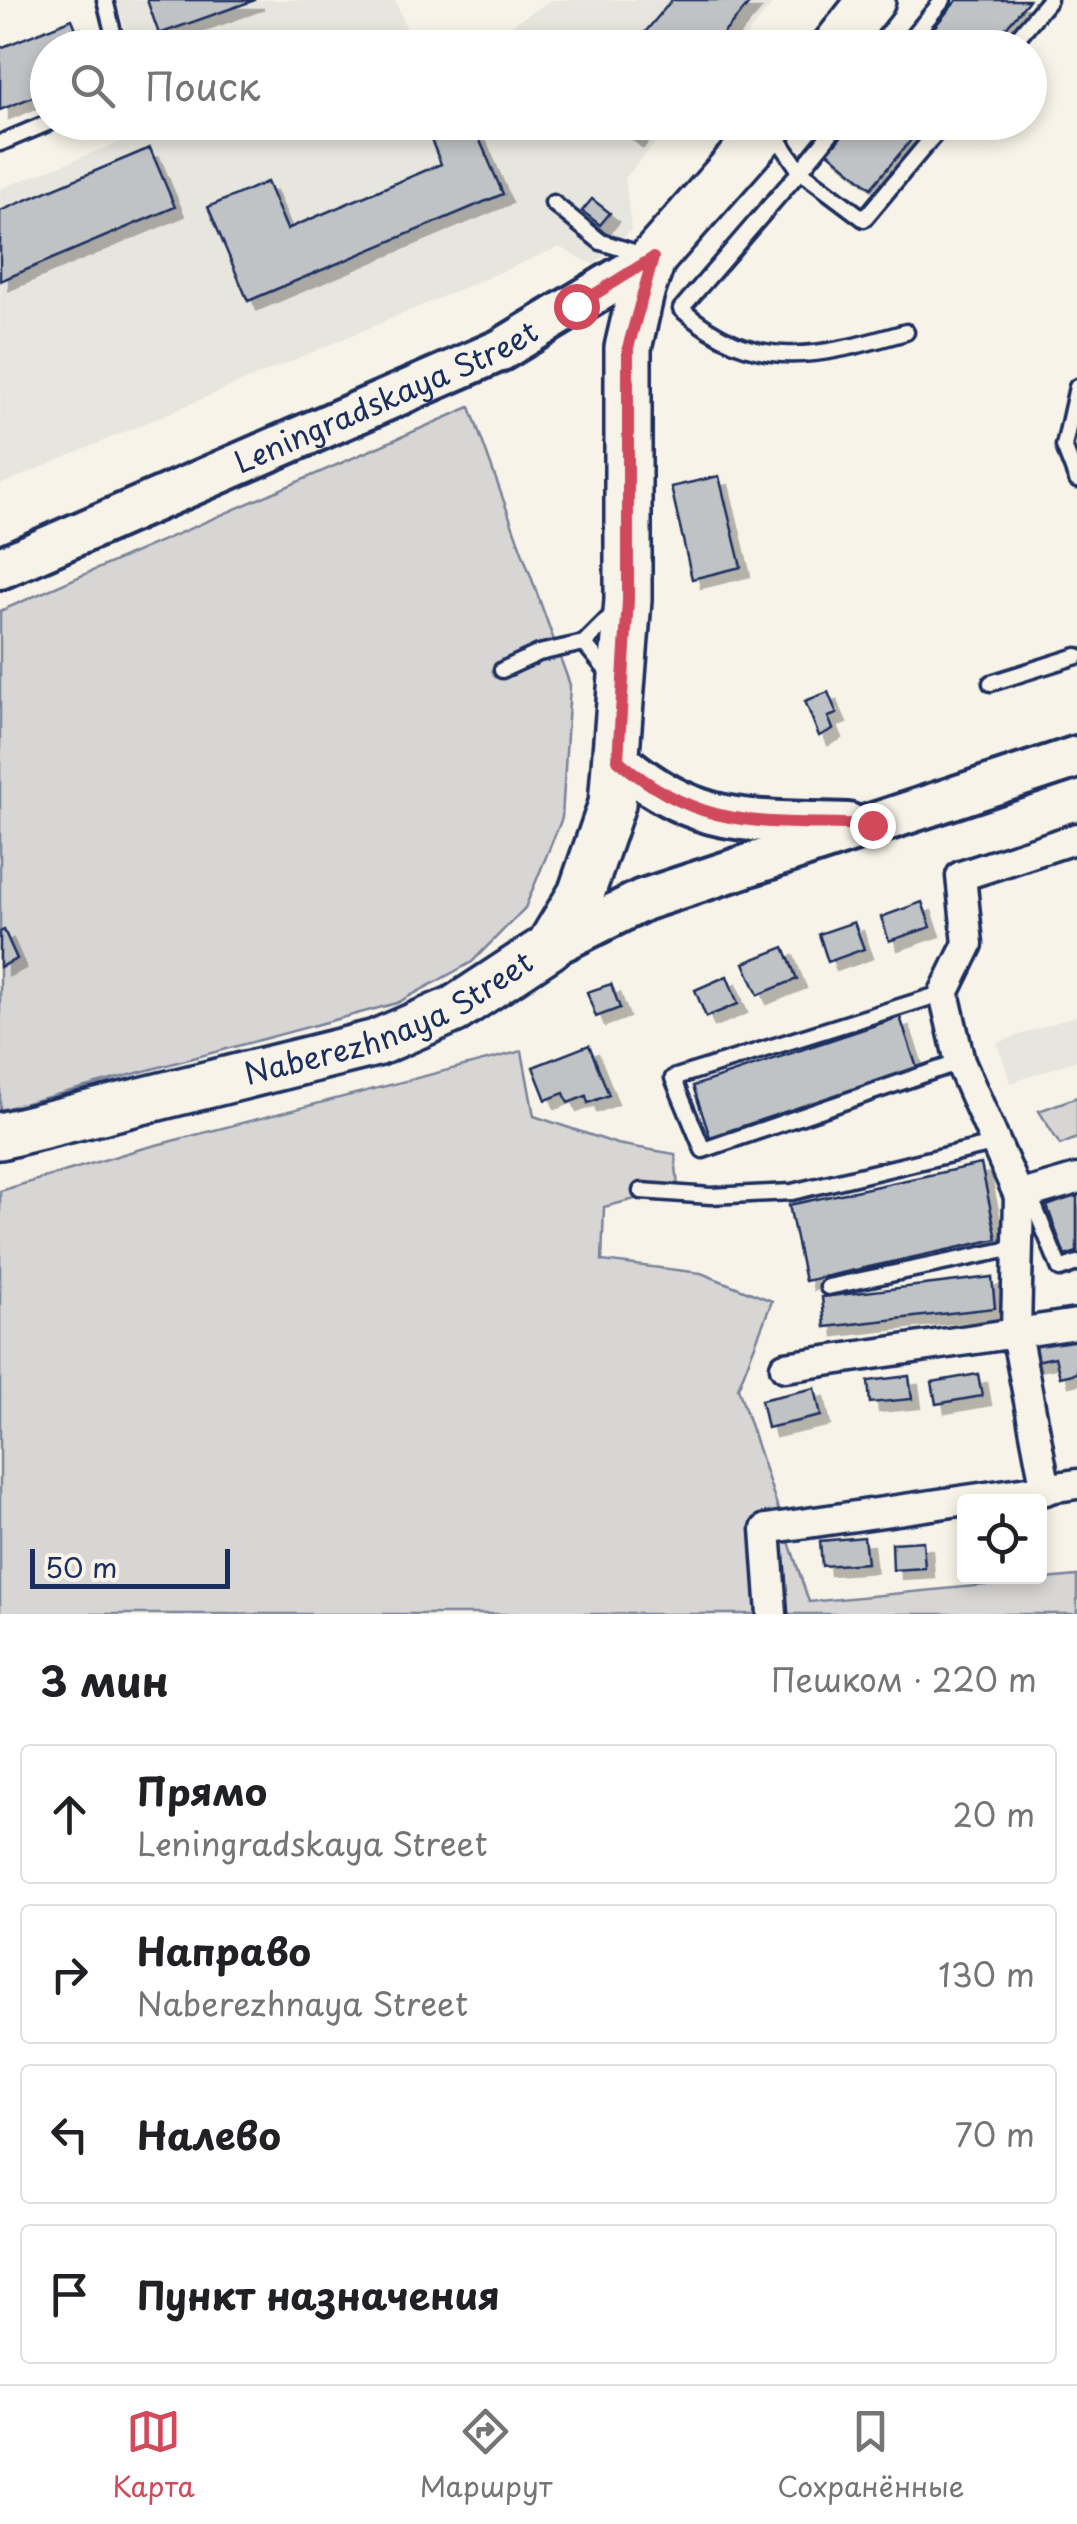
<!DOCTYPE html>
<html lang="ru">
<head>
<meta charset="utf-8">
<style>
	body { margin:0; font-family:"Playpen Sans",sans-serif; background:#f2f2f2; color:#202124 }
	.controls { position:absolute; right:30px; bottom:30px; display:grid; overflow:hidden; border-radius:10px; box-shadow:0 5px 15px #0003 }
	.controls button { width:90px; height:90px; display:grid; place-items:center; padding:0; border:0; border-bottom:2px solid #e0e0e0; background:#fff; color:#202124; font:50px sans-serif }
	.scale { position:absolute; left:30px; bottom:25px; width:200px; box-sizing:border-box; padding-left:10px; border:5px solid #1b2f5e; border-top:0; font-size:28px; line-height:35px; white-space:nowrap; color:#1b2f5e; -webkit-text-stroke:8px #f7f3e8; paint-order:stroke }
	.stop { position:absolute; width:30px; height:30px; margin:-22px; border:8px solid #d1495b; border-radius:50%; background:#fff }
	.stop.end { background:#d1495b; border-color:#fff; box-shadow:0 2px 10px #0008 }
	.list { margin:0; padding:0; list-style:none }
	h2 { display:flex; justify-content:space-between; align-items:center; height:130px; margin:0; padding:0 40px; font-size:42px }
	h2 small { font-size:32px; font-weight:400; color:#757577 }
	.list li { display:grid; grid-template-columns:65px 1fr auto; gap:30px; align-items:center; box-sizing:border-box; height:140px; margin:0 20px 20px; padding:0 20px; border:2px solid #e0e0e0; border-radius:10px }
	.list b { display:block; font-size:38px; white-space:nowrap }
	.list p { margin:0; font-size:32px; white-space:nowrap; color:#757577 }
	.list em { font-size:32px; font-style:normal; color:#757577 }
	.icon { flex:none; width:55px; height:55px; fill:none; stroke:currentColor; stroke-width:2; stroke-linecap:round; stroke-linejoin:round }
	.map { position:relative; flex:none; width:1077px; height:1614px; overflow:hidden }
	.search { position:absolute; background:#fff; box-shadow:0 5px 15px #0003; left:30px; right:30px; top:30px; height:110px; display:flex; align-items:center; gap:25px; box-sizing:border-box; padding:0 35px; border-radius:55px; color:#757577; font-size:38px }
	.sheet { height:770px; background:#fff }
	nav { display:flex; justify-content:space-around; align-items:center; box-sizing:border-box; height:140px; border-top:2px solid #e0e0e0; background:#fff; font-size:28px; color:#757577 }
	nav a { display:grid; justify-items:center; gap:5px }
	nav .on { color:#d1495b }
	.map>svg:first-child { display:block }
	.built { fill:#e6e5de }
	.green { fill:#d7d6d4; stroke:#798299; stroke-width:2.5 }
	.building { fill:#c0c3c5; stroke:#1b2f5e; stroke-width:2.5; filter:url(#shadow) }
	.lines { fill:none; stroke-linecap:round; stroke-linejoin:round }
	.lane-casing { stroke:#1b2f5e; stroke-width:21 }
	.street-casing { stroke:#1b2f5e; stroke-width:35 }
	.secondary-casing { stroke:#1b2f5e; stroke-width:48 }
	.primary-casing { stroke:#1b2f5e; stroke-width:52 }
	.lane { stroke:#f7f3e8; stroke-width:14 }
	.street { stroke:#f7f3e8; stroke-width:28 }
	.secondary { stroke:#f7f3e8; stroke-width:40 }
	.primary { stroke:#f7f3e8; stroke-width:45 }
	.route { stroke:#d1495b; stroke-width:12 }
	.labels { text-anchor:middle; stroke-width:9; stroke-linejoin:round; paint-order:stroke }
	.street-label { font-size:30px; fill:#1b2f5e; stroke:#f7f3e8 }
</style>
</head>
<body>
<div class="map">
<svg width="1077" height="1614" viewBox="0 0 1077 1614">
	<defs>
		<filter id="shadow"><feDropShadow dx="9" dy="9" stdDeviation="0" flood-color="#0004"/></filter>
	</defs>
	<rect width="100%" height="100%" fill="#f7f3e8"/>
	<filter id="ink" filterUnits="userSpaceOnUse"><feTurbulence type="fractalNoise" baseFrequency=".01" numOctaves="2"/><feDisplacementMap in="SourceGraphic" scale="20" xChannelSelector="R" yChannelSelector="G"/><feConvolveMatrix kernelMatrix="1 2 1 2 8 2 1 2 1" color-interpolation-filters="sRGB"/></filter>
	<g filter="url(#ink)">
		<g class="built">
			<polygon points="115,0 395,0 414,47 480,44 552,0 776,0 736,48 132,47"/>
			<polygon points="158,123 672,123 625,178 631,230 594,265 559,247 0,485 0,189 159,127"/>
			<polygon points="1077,1015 1077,1060 1011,1083 997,1043"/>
		</g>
		<g class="green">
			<polygon points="470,407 570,685 562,818 525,908 472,962 397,1003 0,1110 0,611"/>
			<polygon points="522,1051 534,1116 617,1144 675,1154 678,1188 604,1207 602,1261 701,1273 772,1301 738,1388 809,1602 1077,1576 1077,1614 0,1614 0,1191 137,1150"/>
			<polygon points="1077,1097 1077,1138 1060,1145 1039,1111"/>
		</g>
		<g class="building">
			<polygon points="147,0 255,0 159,34"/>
			<polygon points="672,0 752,0 711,48 632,48"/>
			<polygon points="957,0 1029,0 989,48 917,48"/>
			<polygon points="72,19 84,48 48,48 48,91 0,110 0,48"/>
			<polygon points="424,122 472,122 503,194 248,301 208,207 267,182 287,229 441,164"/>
			<polygon points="614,122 647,122 634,139"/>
			<polygon points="854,122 926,122 871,188 828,152"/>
			<polygon points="150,148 175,207 0,281 0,211"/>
			<polygon points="592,199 610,213 600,225 582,211"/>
			<polygon points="719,476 741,567 692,579 671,487"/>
			<polygon points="828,692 837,714 828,717 833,729 819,736 805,701"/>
			<polygon points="922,902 931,927 889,941 881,917"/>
			<polygon points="854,922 864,949 828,962 819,934"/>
			<polygon points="4,930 17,959 0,967 0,932"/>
			<polygon points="784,947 797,979 758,995 744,963"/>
			<polygon points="727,976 738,1004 706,1017 695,990"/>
			<polygon points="611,984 620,1008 596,1017 587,992"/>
			<polygon points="900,1017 917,1068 710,1137 693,1086"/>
			<polygon points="589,1045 609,1095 588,1103 586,1096 568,1103 564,1093 546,1100 533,1067"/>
			<polygon points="981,1164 997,1239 805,1281 789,1205"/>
			<polygon points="1077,1195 1077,1252 1065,1256 1047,1206"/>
			<polygon points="992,1277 995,1308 825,1327 822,1297"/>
			<polygon points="1077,1333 1077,1373 1060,1377 1055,1357 1031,1362 1027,1344"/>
			<polygon points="978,1374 982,1396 936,1404 932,1382"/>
			<polygon points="909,1376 912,1399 870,1403 868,1381"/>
			<polygon points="815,1388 821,1416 767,1428 761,1400"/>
			<polygon points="864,1537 867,1563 822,1566 820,1541"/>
			<polygon points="923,1541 925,1568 893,1570 892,1543"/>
		</g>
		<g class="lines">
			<g class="lane-casing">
				<g id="lane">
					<polyline points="105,0 117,48"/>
					<polyline points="903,48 943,0"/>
					<polyline points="1009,48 1049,0"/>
					<polyline points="773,131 800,171 840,122"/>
					<polyline points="0,143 50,122"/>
					<polyline points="553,203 601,242 643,255"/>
					<path d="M 906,332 C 818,357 756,374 681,309 L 800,171 L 864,219 L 945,122"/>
					<polyline points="1077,387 1064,446 1077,480"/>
					<polyline points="584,643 612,677"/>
					<polyline points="502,670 539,653 584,643 614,613"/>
					<polyline points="991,683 1077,656"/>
					<polyline points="944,993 673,1078 703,1150 960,1062"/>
					<polyline points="641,1191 711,1196 792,1192 997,1143"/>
					<polyline points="1029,1193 1060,1269 1077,1263"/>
					<polyline points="828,1287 1015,1248"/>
				</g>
			</g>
			<g class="street-casing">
				<g id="street">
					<polyline points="1019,1196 1077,1179"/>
					<polyline points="785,1367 1077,1324"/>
					<polyline points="1046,1490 1016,1333 1019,1196 960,1062 944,993 968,944 961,876 1077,838"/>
					<polyline points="772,1614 766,1529 1077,1484"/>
				</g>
			</g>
			<g class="secondary-casing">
				<g id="secondary">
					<path id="s1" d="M 0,568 L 501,350 L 653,258"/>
					<path d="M 618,760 C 697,829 750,820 848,824"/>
					<polyline points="549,947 643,900 1077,757"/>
				</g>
			</g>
			<g class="primary-casing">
				<g id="primary">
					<polyline points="834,48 872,0"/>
					<path id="s2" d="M 0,1136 L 376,1043 L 455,1009 L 549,947 L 581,894 L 612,804 L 628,600 L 628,348 L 641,292 L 653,258 L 773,122"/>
				</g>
			</g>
			<use href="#lane" class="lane"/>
			<use href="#street" class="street"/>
			<use href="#secondary" class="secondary"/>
			<use href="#primary" class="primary"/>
		</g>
	</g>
	<g class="lines" filter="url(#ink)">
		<path class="route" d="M 576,306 L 653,258 L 628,348 L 628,600 L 618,760 C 703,834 766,820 872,825"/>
	</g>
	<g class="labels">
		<g class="street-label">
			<text dy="10" stroke="none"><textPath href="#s1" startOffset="422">Leningradskaya Street</textPath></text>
			<text dy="10" stroke="none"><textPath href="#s2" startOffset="408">Naberezhnaya Street</textPath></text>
		</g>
	</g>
</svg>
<div class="controls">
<button><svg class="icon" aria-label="locate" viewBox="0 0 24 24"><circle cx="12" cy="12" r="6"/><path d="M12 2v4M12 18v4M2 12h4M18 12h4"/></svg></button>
</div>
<div class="scale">50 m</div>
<div class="stop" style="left:576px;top:306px"></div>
<div class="stop end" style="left:872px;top:825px"></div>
<div class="search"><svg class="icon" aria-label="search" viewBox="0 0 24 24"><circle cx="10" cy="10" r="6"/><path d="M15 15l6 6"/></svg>Поиск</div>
</div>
<section class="sheet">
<h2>3 мин<small>Пешком · 220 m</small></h2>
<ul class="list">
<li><svg class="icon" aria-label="ahead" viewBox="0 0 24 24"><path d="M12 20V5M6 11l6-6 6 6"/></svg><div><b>Прямо</b><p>Leningradskaya Street</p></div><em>20 m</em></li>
<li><svg class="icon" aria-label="right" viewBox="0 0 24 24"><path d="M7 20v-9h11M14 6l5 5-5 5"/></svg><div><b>Направо</b><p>Naberezhnaya Street</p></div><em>130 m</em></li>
<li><svg class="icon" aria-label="left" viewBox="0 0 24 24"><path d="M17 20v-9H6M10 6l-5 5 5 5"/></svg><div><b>Налево</b></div><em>70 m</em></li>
<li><svg class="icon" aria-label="arrive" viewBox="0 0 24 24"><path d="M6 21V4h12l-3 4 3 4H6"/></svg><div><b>Пункт назначения</b></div></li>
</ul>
</section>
<nav>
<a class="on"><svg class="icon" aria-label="map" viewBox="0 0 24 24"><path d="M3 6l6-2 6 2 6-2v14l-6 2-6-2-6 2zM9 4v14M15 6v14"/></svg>Карта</a>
<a><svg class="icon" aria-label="directions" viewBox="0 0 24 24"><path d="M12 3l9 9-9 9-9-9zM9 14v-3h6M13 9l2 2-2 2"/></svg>Маршрут</a>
<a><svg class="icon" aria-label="saved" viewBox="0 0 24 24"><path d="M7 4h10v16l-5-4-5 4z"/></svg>Сохранённые</a>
</nav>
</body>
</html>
